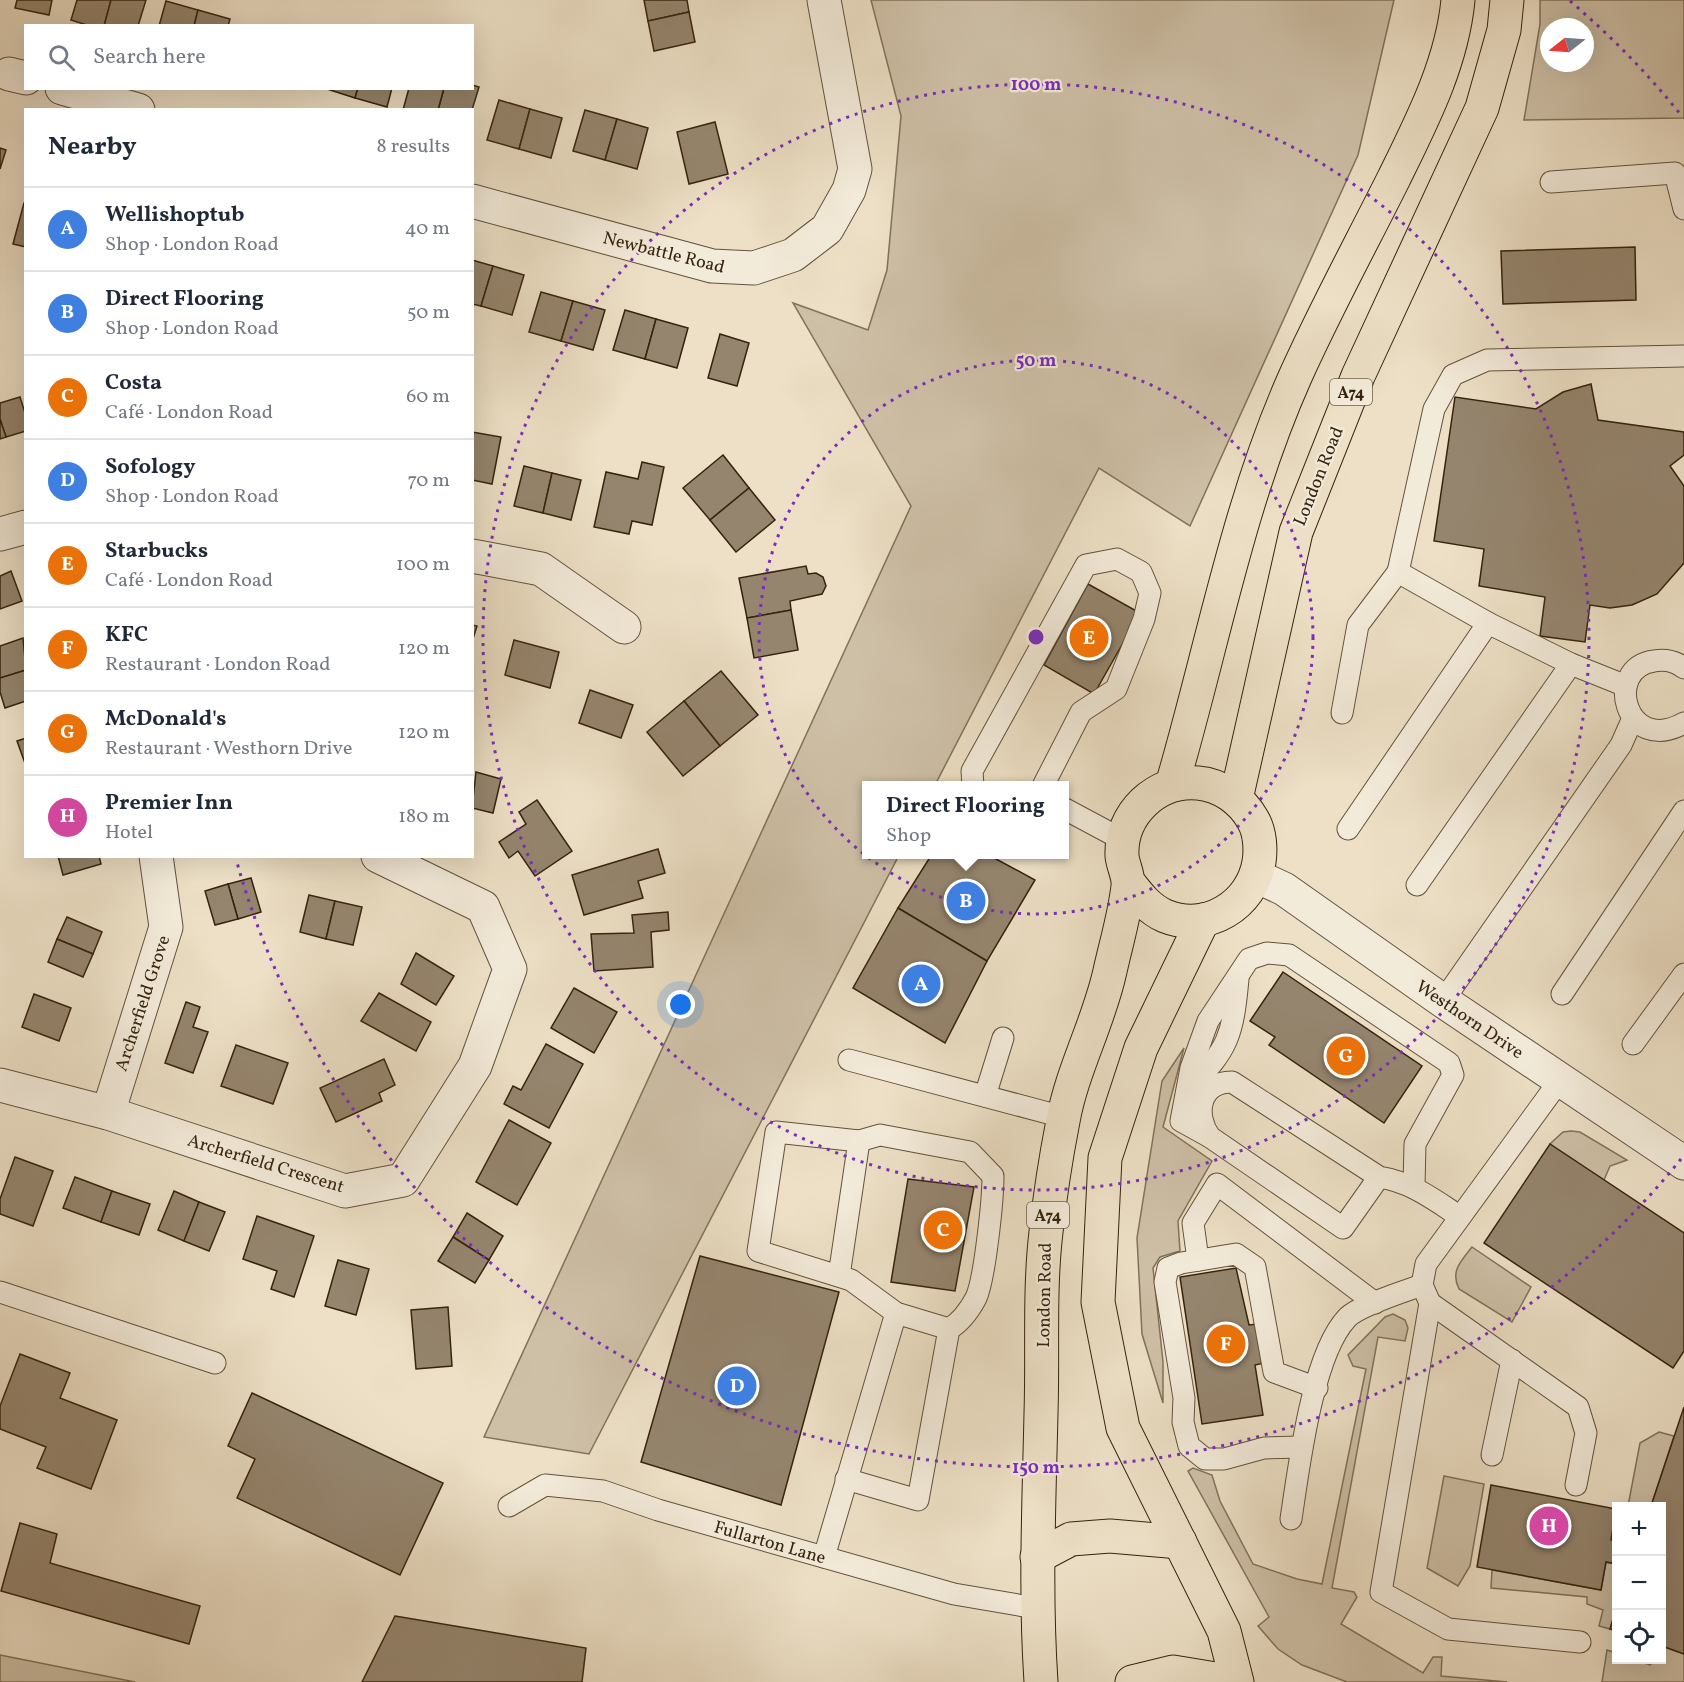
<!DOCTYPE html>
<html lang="en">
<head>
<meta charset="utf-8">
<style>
	body { margin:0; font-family:Vollkorn,serif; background:#f2f2f3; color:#1f2937 }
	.controls { position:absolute; right:18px; bottom:18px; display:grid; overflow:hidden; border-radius:0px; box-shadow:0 6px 24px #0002 }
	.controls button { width:54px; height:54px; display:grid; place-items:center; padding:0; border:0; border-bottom:2px solid #e0e1e3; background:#fff; color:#1f2937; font:30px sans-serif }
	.compass { position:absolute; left:1540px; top:18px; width:54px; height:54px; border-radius:50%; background:#fff; box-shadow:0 6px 24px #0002; rotate:253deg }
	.you { position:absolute; left:681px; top:1005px; width:21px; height:21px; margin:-15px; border:4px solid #fff; border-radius:50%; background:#1a73e8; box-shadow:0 0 0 9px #1a73e833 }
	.badge { display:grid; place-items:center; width:39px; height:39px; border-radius:50%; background:#8f2418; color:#fff; font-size:20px; font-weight:700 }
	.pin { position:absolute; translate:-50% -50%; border:3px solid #fff; box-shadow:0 2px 6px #0006 }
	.popup { position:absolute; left:862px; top:781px; width:207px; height:78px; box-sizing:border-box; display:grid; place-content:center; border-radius:0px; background:#fff; filter:drop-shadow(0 2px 4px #0005); font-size:20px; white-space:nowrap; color:#747a83 }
	.popup b { font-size:22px; color:#1f2937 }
	.popup::after { content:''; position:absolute; left:50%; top:100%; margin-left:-12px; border:12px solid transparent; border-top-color:#fff }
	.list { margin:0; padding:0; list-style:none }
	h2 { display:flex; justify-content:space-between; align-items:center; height:78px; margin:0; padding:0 24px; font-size:26px }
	h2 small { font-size:20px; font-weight:400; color:#747a83 }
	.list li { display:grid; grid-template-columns:39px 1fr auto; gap:18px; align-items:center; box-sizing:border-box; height:84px; padding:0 24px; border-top:2px solid #e0e1e3 }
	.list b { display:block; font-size:22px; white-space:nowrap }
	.list p { margin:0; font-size:20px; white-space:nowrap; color:#747a83 }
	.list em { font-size:20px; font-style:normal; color:#747a83 }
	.icon { flex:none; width:33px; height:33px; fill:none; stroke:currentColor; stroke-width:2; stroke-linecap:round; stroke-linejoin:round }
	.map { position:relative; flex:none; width:1684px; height:1682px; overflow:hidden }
	.search { position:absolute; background:#fff; box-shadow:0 6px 24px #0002; left:24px; top:24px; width:450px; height:66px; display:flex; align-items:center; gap:15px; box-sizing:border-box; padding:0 21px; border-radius:0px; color:#747a83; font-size:22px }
	.panel { position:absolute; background:#fff; box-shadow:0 6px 24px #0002; left:24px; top:108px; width:450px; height:750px; border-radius:0px }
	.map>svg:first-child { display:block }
	.green { fill:#cec0a7; stroke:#82725a; stroke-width:1.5; fill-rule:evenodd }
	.building { fill:#95856e; stroke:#35230e; stroke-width:1.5 }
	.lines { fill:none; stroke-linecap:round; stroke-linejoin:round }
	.lane-casing { stroke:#63523c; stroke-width:23 }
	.street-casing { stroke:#63523c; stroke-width:35 }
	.primary-casing { stroke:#35230e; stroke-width:35 }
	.lane { stroke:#f3ebda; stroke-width:21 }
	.street { stroke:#f3ebda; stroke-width:33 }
	.primary { stroke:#ede0c6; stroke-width:33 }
	.ring { fill:none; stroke:#7b2cbf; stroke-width:3; stroke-dasharray:3 6 }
	.labels { text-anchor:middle; stroke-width:4.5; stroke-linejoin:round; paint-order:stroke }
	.shield { fill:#f3ebda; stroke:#6e5f4b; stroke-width:1.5 }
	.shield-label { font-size:16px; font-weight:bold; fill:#35230e }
	.street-label { font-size:18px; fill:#35230e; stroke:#f3ebda }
	.centre { fill:#7b2cbf; stroke:#f3ebda; stroke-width:3 }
	.ring-label { font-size:18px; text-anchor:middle; font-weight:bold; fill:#7b2cbf; stroke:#f3ebda; stroke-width:4.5; stroke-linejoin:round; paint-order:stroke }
</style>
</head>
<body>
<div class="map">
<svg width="1684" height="1682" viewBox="0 0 1684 1682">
	<rect width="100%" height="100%" fill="#ede0c6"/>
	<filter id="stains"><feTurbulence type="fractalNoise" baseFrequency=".00333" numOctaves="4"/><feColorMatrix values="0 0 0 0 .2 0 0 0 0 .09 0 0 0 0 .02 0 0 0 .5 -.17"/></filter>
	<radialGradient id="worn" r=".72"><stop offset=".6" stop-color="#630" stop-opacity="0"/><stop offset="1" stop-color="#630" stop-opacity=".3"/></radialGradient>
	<g class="green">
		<polygon points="871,0 1394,0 1358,155 1190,526 1099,468 935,785 867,786 867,854 899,855 589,1454 484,1437 911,506 793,303 868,330 887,270 901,116"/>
		<path d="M 1540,0 L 1684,0 L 1684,118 L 1524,120 L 1540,24 ZM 1549,27 L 1585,27 L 1585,63 L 1549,63 Z"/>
		<polygon points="1184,1048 1163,1127 1212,1161 1178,1221 1180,1251 1160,1257 1153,1268 1163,1362 1163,1403 1142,1334 1137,1238 1162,1081"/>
		<polygon points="1571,1131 1580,1132 1627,1160 1610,1166 1604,1180 1550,1144 1563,1132"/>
		<path d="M 1472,1247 L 1531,1287 L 1512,1322 L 1459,1289 C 1450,1271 1461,1261 1472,1247 Z"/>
		<polygon points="1393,1314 1405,1320 1408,1328 1405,1341 1378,1337 1332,1588 1354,1592 1357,1597 1341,1624 1423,1673 1433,1657 1442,1657 1441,1676 1507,1682 1347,1682 1302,1665 1278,1649 1258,1626 1269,1617 1188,1471 1193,1468 1212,1475 1220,1501 1253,1564 1297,1579 1322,1584 1366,1369 1353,1366 1348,1355 1385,1317"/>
		<polygon points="1659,1432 1674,1436 1651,1506 1628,1506 1640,1443"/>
		<polygon points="1444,1476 1484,1484 1470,1566 1458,1586 1427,1568"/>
		<polygon points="1606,1562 1616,1564 1616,1609 1610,1629 1599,1626 1603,1610 1587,1604 1587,1597 1491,1588 1492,1570 1601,1590"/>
		<polygon points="1664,1647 1684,1654 1684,1682 1602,1682 1607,1650 1616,1653 1616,1660 1635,1660 1650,1665 1655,1660 1662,1660"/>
		<polygon points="0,1655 135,1682 0,1682"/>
	</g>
	<g class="building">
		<polygon points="17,0 52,0 49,15 15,8"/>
		<polygon points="77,0 111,0 104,26 90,26 71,20"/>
		<polygon points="111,0 146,0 138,26 104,26"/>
		<polygon points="644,0 687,0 689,12 648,21"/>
		<polygon points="166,1 198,10 194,26 159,26"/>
		<polygon points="198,10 230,19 228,26 194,26"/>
		<polygon points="689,12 695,42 654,51 648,21"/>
		<polygon points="472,85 479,87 472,110 438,110 444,88 472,88"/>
		<polygon points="324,88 358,88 355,98"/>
		<polygon points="358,88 392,88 387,107 355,98"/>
		<polygon points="409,88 444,88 438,110 403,110"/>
		<polygon points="499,100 530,109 519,149 487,140"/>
		<polygon points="530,109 562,118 551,158 519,149"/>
		<polygon points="585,110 617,119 605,160 573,151"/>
		<polygon points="617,119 648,128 637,169 605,160"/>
		<polygon points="715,122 728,174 689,184 677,132"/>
		<polygon points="0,148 6,150 0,169"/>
		<polygon points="24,203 26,203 26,247 13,244"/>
		<polygon points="1635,247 1636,300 1503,304 1501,251"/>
		<polygon points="472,260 493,266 481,306 472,304"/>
		<polygon points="493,266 524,275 512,315 481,306"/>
		<polygon points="541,292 573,301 561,341 529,332"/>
		<polygon points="573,301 605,310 593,350 561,341"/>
		<polygon points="625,310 656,319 645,359 613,350"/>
		<polygon points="656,319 688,328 677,368 645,359"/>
		<polygon points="720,334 749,343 737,386 708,378"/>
		<polygon points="1591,384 1598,420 1684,432 1684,455 1670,466 1684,486 1684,563 1657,594 1632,605 1610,608 1590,605 1585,642 1540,636 1545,597 1479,586 1484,549 1434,541 1455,397 1536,409 1563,392"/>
		<polygon points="20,397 26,416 26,431 6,437 0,419 0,403"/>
		<polygon points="0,419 6,437 0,439"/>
		<polygon points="472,432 501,437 492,484 472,480"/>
		<polygon points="723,455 749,488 710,520 683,488"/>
		<polygon points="642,462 664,467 652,525 632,521 629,534 594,527 606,472 638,479"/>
		<polygon points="524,466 552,473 543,513 514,506"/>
		<polygon points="552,473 581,480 571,520 543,513"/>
		<polygon points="749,488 775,520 736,552 710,520"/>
		<polygon points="806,566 808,574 816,573 823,577 826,586 822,594 790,601 791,610 747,618 739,578"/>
		<polygon points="11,571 22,601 0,609 0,576"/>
		<polygon points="1088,584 1140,613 1094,694 1044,665"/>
		<polygon points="791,610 798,650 754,658 747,618"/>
		<polygon points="472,625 477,626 472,642"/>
		<polygon points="23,638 26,670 0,678 0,646"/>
		<polygon points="514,640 559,652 550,688 505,675"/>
		<polygon points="26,670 26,701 5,708 0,692 0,678"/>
		<polygon points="721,671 758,715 720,746 684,701"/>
		<polygon points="590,690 633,705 621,738 579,723"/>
		<polygon points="684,701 720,746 683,776 647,732"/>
		<polygon points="26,738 26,766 17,741"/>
		<polygon points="476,772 501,779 493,813 472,808"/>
		<polygon points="537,800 572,851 535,876 518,851 509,858 499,842 526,824 519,812"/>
		<polygon points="658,849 665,873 638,881 643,898 584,915 572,875"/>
		<polygon points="932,854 987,854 1035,880 987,961 898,908"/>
		<polygon points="58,856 99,856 101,864 63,875"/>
		<polygon points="251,878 261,912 238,919 228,884"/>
		<polygon points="228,884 238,919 215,925 205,891"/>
		<polygon points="309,895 335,901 326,939 300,932"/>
		<polygon points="335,901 362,907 353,945 326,939"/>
		<polygon points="898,908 987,961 945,1043 853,988"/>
		<polygon points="668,912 669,930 651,932 653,967 594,971 591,934 634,933 632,915"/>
		<polygon points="67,917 102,932 93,954 57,939"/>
		<polygon points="57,939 93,954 83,977 48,962"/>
		<polygon points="416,953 454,976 436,1005 401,984"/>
		<polygon points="1283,972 1422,1066 1384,1123 1269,1045 1275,1037 1250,1021"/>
		<polygon points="574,988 617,1012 594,1053 551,1028"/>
		<polygon points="379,993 431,1022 416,1051 361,1021"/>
		<polygon points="34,994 71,1008 59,1041 22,1027"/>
		<polygon points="186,1002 200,1007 193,1027 208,1032 193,1073 165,1063"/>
		<polygon points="546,1044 583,1064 549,1128 504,1104 513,1086 521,1090"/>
		<polygon points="236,1045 288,1063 273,1104 221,1086"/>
		<polygon points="384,1059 395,1085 379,1093 382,1101 336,1122 320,1088"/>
		<polygon points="509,1120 551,1143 517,1205 476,1182"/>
		<polygon points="1550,1144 1684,1233 1684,1351 1673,1368 1484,1243"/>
		<polygon points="15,1157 53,1171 33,1226 0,1214 0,1199"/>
		<polygon points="75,1177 112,1191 101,1222 63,1208"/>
		<polygon points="908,1179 974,1187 955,1291 891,1282"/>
		<polygon points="112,1191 150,1204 139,1235 101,1222"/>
		<polygon points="174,1191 199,1202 184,1241 158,1230"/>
		<polygon points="199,1202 225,1212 209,1251 184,1241"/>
		<polygon points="467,1213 503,1236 489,1260 453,1237"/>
		<polygon points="257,1216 314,1236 294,1297 271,1289 277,1271 243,1259"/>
		<polygon points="453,1237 489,1260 475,1283 438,1261"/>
		<polygon points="700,1256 839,1292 781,1505 641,1462"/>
		<polygon points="338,1260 369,1269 356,1315 325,1306"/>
		<polygon points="1236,1268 1249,1325 1258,1324 1264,1363 1255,1365 1263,1415 1202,1424 1180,1277"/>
		<polygon points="448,1307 452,1366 416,1369 411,1310"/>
		<polygon points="20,1354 70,1373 60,1398 117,1420 91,1489 37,1468 46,1447 0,1429 0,1406"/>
		<polygon points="252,1393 443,1483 400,1575 237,1498 255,1459 228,1446"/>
		<polygon points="1684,1407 1684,1654 1662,1646 1662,1506 1651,1506"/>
		<polygon points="1491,1485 1616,1509 1611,1540 1616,1541 1616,1564 1606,1562 1601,1590 1477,1567"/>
		<polygon points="20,1523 57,1534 50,1563 200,1606 189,1644 1,1591"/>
		<polygon points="1616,1609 1616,1631 1610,1629"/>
		<polygon points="395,1616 586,1648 582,1682 362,1682"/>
	</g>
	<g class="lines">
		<g class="lane-casing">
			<g id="lane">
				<polyline points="1551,182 1675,173 1684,209"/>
				<polyline points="1398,572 1434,409 1453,375 1487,360 1684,356"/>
				<path d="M 1684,668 C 1675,661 1665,659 1654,661 C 1603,668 1625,756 1684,723"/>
				<polyline points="1342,713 1358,625 1398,572 1488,623"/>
				<polyline points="973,786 972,771 1086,565 1117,559 1141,572 1150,593 1144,619 1116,689 1081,712 1043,786"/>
				<polyline points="1065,809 1123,840"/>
				<polyline points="1348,829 1488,623 1571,664 1626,686"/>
				<polyline points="1417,885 1571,664"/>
				<polyline points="1562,994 1684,811"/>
				<polyline points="1443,1001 1621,745 1633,718"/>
				<polyline points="1633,1044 1684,974"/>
				<polyline points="849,1060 1063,1117"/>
				<polyline points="1560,1080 1426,1264 1422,1285 1430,1303 1578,1407 1586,1433 1576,1485"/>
				<path d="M 1188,1088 C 1229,1051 1233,1033 1238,979"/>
				<polyline points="985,1096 1003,1038"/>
				<polyline points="1210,1137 1181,1121 1191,1068 1208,1021 1249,959 1267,953 1289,955 1449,1063 1453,1075 1415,1144 1414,1186"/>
				<path d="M 1379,1177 L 1232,1082 C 1199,1082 1194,1115 1210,1137 L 1343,1228 L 1379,1177 C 1411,1182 1433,1199 1459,1216"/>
				<polyline points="1198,1260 1193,1223 1217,1184 1375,1303"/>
				<polyline points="839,1276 859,1141 776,1132 758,1251 851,1280 896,1313 949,1329"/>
				<polyline points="0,1292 215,1363"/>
				<polyline points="1430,1303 1381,1592 1448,1629 1580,1642"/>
				<polyline points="1301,1447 1264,1448 1224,1459 1205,1459 1189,1446 1183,1422 1184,1398 1165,1282 1168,1268 1181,1263 1236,1254 1255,1267 1274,1372 1317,1388"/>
				<polyline points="1492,1455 1512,1360"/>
				<path d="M 846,1479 L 918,1500 L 949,1329 C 961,1322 969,1311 976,1298 C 985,1278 993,1199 993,1176 L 970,1152 L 880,1135 L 859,1141"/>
				<polyline points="509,1506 545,1485 603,1491 658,1510 954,1594 1036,1608"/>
				<path d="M 1291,1519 C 1299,1467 1312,1355 1347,1318 C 1358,1306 1405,1291 1422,1285"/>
				<polyline points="824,1557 896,1313"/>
			</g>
		</g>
		<g class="street-casing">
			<g id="street">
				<polyline points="9,74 26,78"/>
				<polyline points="62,88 138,110"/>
				<polyline points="472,201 712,266 754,268 793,255 827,229 849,190 855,169 824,0"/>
				<polyline points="0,534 26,527"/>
				<polyline points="472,556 541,569 624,627"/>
				<polyline points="1256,876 1284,889 1443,1001 1684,1163"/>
				<polyline points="0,1085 108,1113 345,1191 403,1180 475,1066 510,969 483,907 378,856"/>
				<polyline points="108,1113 166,927 156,856"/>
			</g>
		</g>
		<g class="primary-casing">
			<g id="primary">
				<path d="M 1172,785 C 1212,649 1237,507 1295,377 C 1325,310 1361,244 1394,178 C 1422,121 1452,63 1458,0"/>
				<polyline points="1236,799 1296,532 1358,376 1482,108 1504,30 1507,0"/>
				<polyline points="1203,920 1141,1048 1105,1158 1098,1302 1123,1428 1224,1631 1237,1682"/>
				<polyline points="1037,1557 1071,1539 1110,1536 1180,1542"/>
				<path d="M 1041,1682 C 1035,1592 1039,1503 1041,1413 C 1043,1353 1039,1291 1046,1232 C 1050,1195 1056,1157 1063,1121 C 1072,1070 1099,1022 1110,971 C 1116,944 1125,914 1128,886 C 1129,876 1123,866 1122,856 C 1120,814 1157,779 1198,783 C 1221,785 1242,800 1253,820 C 1260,832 1261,849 1259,862 C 1252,905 1207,933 1165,916 C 1149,909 1139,896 1129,883"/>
				<polyline points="1132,1682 1173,1672 1234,1682"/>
			</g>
		</g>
		<use href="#lane" class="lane"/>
		<use href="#street" class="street"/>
		<use href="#primary" class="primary"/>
	</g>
	<g class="ring">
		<circle cx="1036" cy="637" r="277"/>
		<circle cx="1036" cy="637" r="553"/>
		<path d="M1681 1159A830 830 0 0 1 236 859M1570 1A830 830 0 0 1 1681 115"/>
	</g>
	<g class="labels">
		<g class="shield">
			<rect x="1330" y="379" width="42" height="26" rx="4.5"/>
			<rect x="1027" y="1202" width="42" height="26" rx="4.5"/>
		</g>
		<g class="shield-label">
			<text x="1351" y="398">A74</text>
			<text x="1048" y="1221">A74</text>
		</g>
		<g class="street-label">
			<text transform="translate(664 252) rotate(14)" y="6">Newbattle Road</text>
			<text transform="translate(1318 476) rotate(-68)" y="6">London Road</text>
			<text transform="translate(142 1003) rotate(-72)" y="6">Archerfield Grove</text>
			<text transform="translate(1470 1019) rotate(34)" y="6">Westhorn Drive</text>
			<text transform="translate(266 1163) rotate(17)" y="6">Archerfield Crescent</text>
			<text transform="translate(1044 1295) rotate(-89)" y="6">London Road</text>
			<text transform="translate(770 1542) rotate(16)" y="6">Fullarton Lane</text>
		</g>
	</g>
	<circle cx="1036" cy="637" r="9" class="centre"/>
	<g class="ring-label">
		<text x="1036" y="90">100 m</text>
		<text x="1036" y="366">50 m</text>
		<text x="1036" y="1473">150 m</text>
	</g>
	<rect width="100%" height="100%" filter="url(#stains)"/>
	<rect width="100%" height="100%" fill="url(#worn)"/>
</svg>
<div class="controls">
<button>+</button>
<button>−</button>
<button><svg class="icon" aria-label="locate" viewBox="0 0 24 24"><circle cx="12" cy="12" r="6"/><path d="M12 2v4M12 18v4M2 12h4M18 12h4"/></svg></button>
</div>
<svg class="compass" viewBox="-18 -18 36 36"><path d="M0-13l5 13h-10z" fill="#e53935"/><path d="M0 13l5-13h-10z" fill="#747a83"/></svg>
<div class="you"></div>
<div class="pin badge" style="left:921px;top:984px;background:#3f7fe0">A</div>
<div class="pin badge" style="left:966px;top:901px;background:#3f7fe0">B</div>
<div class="popup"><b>Direct Flooring</b>Shop</div>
<div class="pin badge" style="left:943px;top:1230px;background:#e8710a">C</div>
<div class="pin badge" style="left:737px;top:1386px;background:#3f7fe0">D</div>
<div class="pin badge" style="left:1089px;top:638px;background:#e8710a">E</div>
<div class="pin badge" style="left:1226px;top:1344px;background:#e8710a">F</div>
<div class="pin badge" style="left:1346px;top:1056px;background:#e8710a">G</div>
<div class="pin badge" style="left:1549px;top:1526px;background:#d1479c">H</div>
<div class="search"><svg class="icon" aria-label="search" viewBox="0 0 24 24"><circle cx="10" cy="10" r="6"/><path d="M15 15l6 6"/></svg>Search here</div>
<section class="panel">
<h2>Nearby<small>8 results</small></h2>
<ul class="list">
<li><span class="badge" style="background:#3f7fe0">A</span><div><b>Wellishoptub</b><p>Shop · London Road</p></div><em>40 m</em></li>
<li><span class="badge" style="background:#3f7fe0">B</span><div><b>Direct Flooring</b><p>Shop · London Road</p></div><em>50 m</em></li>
<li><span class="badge" style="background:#e8710a">C</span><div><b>Costa</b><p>Café · London Road</p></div><em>60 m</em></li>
<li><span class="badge" style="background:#3f7fe0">D</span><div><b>Sofology</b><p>Shop · London Road</p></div><em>70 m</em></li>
<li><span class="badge" style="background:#e8710a">E</span><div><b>Starbucks</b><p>Café · London Road</p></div><em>100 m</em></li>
<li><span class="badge" style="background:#e8710a">F</span><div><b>KFC</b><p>Restaurant · London Road</p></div><em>120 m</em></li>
<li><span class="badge" style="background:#e8710a">G</span><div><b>McDonald's</b><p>Restaurant · Westhorn Drive</p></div><em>120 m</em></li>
<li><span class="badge" style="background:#d1479c">H</span><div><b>Premier Inn</b><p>Hotel</p></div><em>180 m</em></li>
</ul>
</section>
</div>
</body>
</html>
